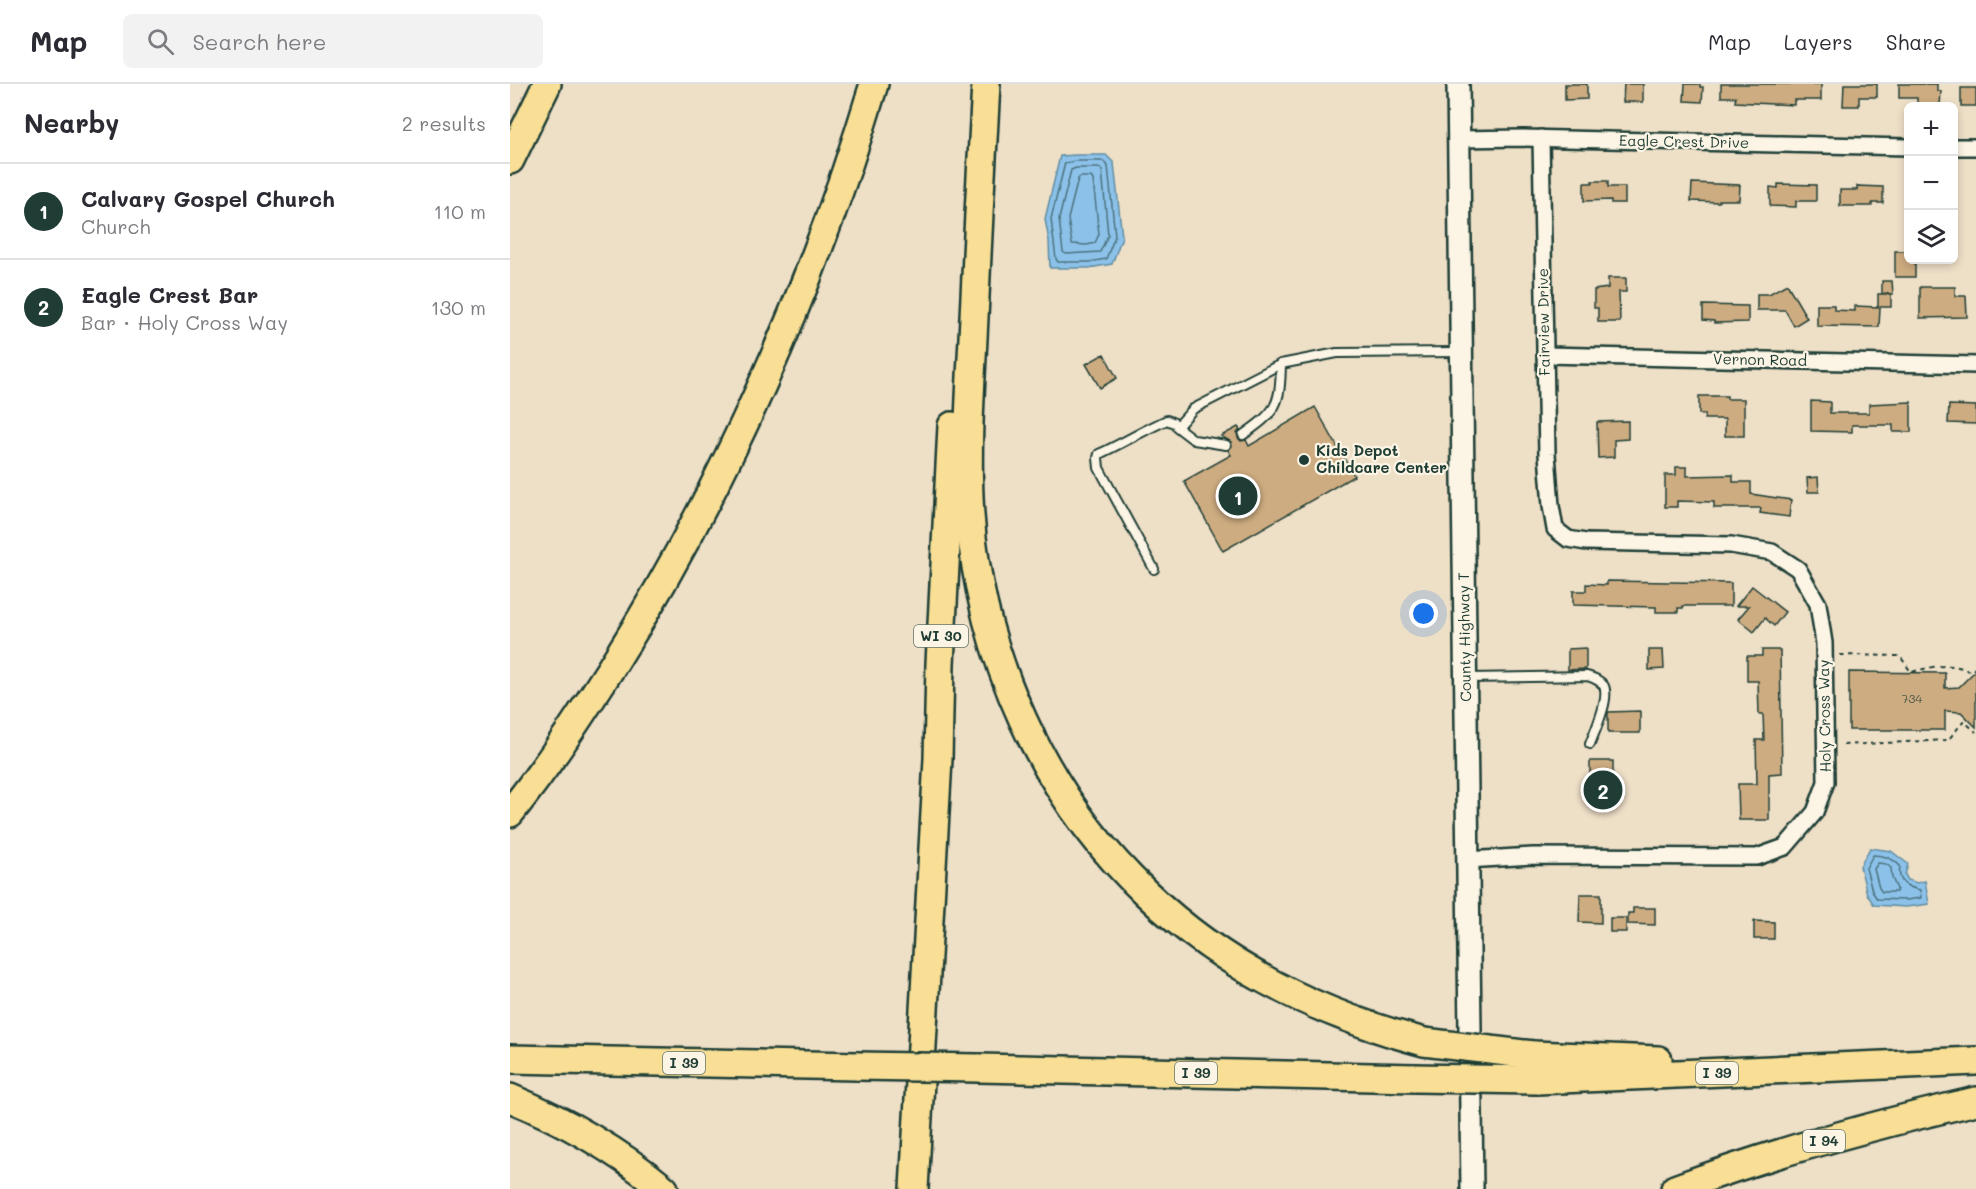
<!DOCTYPE html>
<html lang="en">
<head>
<meta charset="utf-8">
<style>
	body { margin:0; font-family:Mali,sans-serif; background:#f2f2f3; color:#2b2b33 }
	.controls { position:absolute; right:18px; top:18px; display:grid; overflow:hidden; border-radius:9px; box-shadow:0 3px 9px #0003 }
	.controls button { width:54px; height:54px; display:grid; place-items:center; padding:0; border:0; border-bottom:2px solid #e1e1e2; background:#fff; color:#2b2b33; font:30px sans-serif }
	.you { position:absolute; left:914px; top:530px; width:21px; height:21px; margin:-15px; border:4px solid #fff; border-radius:50%; background:#1a73e8; box-shadow:0 0 0 9px #1a73e833 }
	.badge { display:grid; place-items:center; width:39px; height:39px; border-radius:50%; background:#1f3d34; color:#fff; font-size:20px; font-weight:700 }
	.pin { position:absolute; translate:-50% -50%; border:3px solid #fff; box-shadow:0 2px 6px #0006 }
	.list { margin:0; padding:0; list-style:none }
	h2 { display:flex; justify-content:space-between; align-items:center; height:78px; margin:0; padding:0 24px; font-size:26px }
	h2 small { font-size:20px; font-weight:400; color:#7c7c81 }
	.list li { display:grid; grid-template-columns:39px 1fr auto; gap:18px; align-items:center; box-sizing:border-box; height:96px; padding:0 24px; border-top:2px solid #e1e1e2 }
	.list b { display:block; font-size:22px; white-space:nowrap }
	.list p { margin:0; font-size:20px; white-space:nowrap; color:#7c7c81 }
	.list em { font-size:20px; font-style:normal; color:#7c7c81 }
	.icon { flex:none; width:33px; height:33px; fill:none; stroke:currentColor; stroke-width:2; stroke-linecap:round; stroke-linejoin:round }
	.map { position:relative; flex:none; width:1466px; height:1105px; overflow:hidden }
	header { display:flex; align-items:center; gap:36px; box-sizing:border-box; height:84px; padding:0 30px; background:#fff; border-bottom:2px solid #e1e1e2 }
	header strong { font-size:28px }
	nav { display:flex; gap:33px; margin-inline-start:auto; font-size:21px }
	.search { width:420px; height:54px; background:#f2f2f3; display:flex; align-items:center; gap:15px; box-sizing:border-box; padding:0 21px; border-radius:9px; color:#7c7c81; font-size:22px }
	main { display:flex }
	aside { flex:1; background:#fff }
	.map>svg:first-child { display:block }
	.water { fill:#8cc2ea; stroke:#608da1; stroke-width:1.5 }
	.lines { fill:none; stroke-linecap:round; stroke-linejoin:round }
	.shore { stroke:#4b727d; stroke-width:1.5 }
	.building { fill:#ceac81; stroke:#1f3d34; stroke-width:1.5 }
	.service-casing { stroke:#1f3d34; stroke-width:12 }
	.minor-casing { stroke:#1f3d34; stroke-width:20 }
	.secondary-casing { stroke:#1f3d34; stroke-width:26 }
	.motorway-casing { stroke:#1f3d34; stroke-width:32 }
	.path { stroke:#1f3d34; stroke-width:2; stroke-dasharray:4.5 4.5; stroke-linecap:butt }
	.service { stroke:#fcf5e5; stroke-width:8 }
	.minor { stroke:#fcf5e5; stroke-width:15 }
	.secondary { stroke:#fcf5e5; stroke-width:21 }
	.motorway { stroke:#f9df96; stroke-width:27 }
	.motorway-bridge-casing { stroke:#1f3d34; stroke-width:32; stroke-linecap:butt }
	.motorway-bridge { stroke:#f9df96; stroke-width:27 }
	.poi-dot { fill:#1f3d34; stroke:#fcf5e5; stroke-width:2 }
	.labels { text-anchor:middle; stroke-width:4.5; stroke-linejoin:round; paint-order:stroke }
	.number-label { font-size:12px; fill:#4b5947 }
	.shield { fill:#fcf5e5; stroke:#617469; stroke-width:1.5 }
	.shield-label { font-size:14px; font-weight:bold; fill:#1f3d34 }
	.street-label { font-size:15px; fill:#1f3d34; stroke:#fcf5e5 }
	.poi-label { font-size:15px; font-weight:bold; fill:#1f3d34; stroke:#fcf5e5; text-anchor:start }
</style>
</head>
<body>
<header>
<strong>Map</strong>
<div class="search"><svg class="icon" aria-label="search" viewBox="0 0 24 24"><circle cx="10" cy="10" r="6"/><path d="M15 15l6 6"/></svg>Search here</div>
<nav><a>Map</a><a>Layers</a><a>Share</a></nav>
</header>
<main>
<aside>
<h2>Nearby<small>2 results</small></h2>
<ul class="list">
<li><span class="badge">1</span><div><b>Calvary Gospel Church</b><p>Church</p></div><em>110 m</em></li>
<li><span class="badge">2</span><div><b>Eagle Crest Bar</b><p>Bar · Holy Cross Way</p></div><em>130 m</em></li>
</ul>
</aside>
<div class="map">
<svg width="1466" height="1105" viewBox="0 0 1466 1105">
	<rect width="100%" height="100%" fill="#eedfc7"/>
	<filter id="ink" filterUnits="userSpaceOnUse"><feTurbulence type="fractalNoise" baseFrequency=".0167" numOctaves="2"/><feDisplacementMap in="SourceGraphic" scale="12" xChannelSelector="R" yChannelSelector="G"/><feConvolveMatrix kernelMatrix="1 2 1 2 8 2 1 2 1" color-interpolation-filters="sRGB"/></filter>
	<g filter="url(#ink)">
		<g class="water">
			<polygon points="566,71 596,71 604,79 612,153 602,180 579,184 540,184 539,157 535,135 550,72"/>
			<polygon points="1360,764 1381,767 1398,780 1395,791 1398,796 1407,799 1415,797 1419,820 1396,823 1364,821 1357,810 1350,782"/>
		</g>
		<g class="lines">
			<g class="shore">
				<polygon points="566,77 593,77 598,82 605,152 596,175 579,178 548,178 546,175 541,135 555,79"/>
				<polygon points="566,84 589,84 592,86 598,151 590,168 556,170 553,168 549,135 561,86"/>
				<polygon points="570,93 581,93 583,96 589,150 585,159 577,161 562,160 558,135 568,95"/>
				<path d="M 1363,771 C 1374,771 1383,774 1390,782 C 1387,798 1396,803 1410,806 L 1411,814 L 1396,816 L 1367,815 L 1362,807 L 1356,784 Z"/>
				<polygon points="1368,779 1376,780 1381,784 1382,794 1387,805 1386,808 1372,808 1369,804 1364,785"/>
			</g>
		</g>
		<g class="building">
			<polygon points="1055,0 1077,0 1077,15 1055,16"/>
			<polygon points="1114,0 1133,0 1133,18 1113,18"/>
			<polygon points="1175,0 1190,0 1190,3 1193,3 1192,18 1174,17"/>
			<polygon points="1211,0 1311,0 1311,16 1284,16 1284,21 1225,18 1226,13 1211,13"/>
			<polygon points="1334,0 1367,0 1367,13 1349,13 1349,22 1333,22"/>
			<polygon points="1389,0 1427,0 1427,7 1431,7 1430,22 1407,22 1407,14 1389,14"/>
			<rect x="1451" y="4" width="15" height="18"/>
			<polygon points="1082,97 1098,97 1098,103 1115,103 1115,119 1101,119 1101,116 1074,117 1074,99 1083,99"/>
			<polygon points="1182,99 1230,101 1229,116 1209,116 1209,118 1181,117"/>
			<polygon points="1268,100 1306,101 1306,117 1286,117 1286,123 1260,122 1260,103 1268,104"/>
			<polygon points="1347,102 1373,103 1373,119 1362,119 1362,122 1330,122 1330,106 1347,106"/>
			<polygon points="1385,167 1398,167 1398,176 1405,176 1405,193 1385,193"/>
			<polygon points="1098,194 1116,194 1116,208 1109,208 1110,238 1088,238 1088,224 1084,224 1084,206 1098,204"/>
			<polygon points="1372,197 1382,197 1383,210 1372,210"/>
			<polygon points="1277,200 1297,234 1284,242 1275,226 1247,226 1247,210 1259,210"/>
			<polygon points="1410,203 1445,203 1445,212 1456,212 1457,233 1410,234"/>
			<polygon points="1368,210 1381,210 1381,223 1370,223 1369,243 1307,242 1307,221 1324,221 1324,226 1345,227 1345,222 1368,223"/>
			<polygon points="1193,221 1238,222 1238,238 1204,239 1204,237 1193,236"/>
			<polygon points="594,270 607,294 590,304 576,280"/>
			<polygon points="1189,312 1217,312 1217,315 1234,315 1234,352 1215,352 1215,335 1195,335 1195,330 1189,330"/>
			<polygon points="1301,317 1320,318 1320,329 1359,329 1359,320 1401,318 1401,348 1383,348 1383,341 1342,341 1342,348 1301,347"/>
			<polygon points="1439,321 1466,322 1466,340 1438,339"/>
			<polygon points="805,323 844,392 713,467 674,397 721,371 718,366 722,362 721,358 711,352 728,343 730,346 727,349 728,354 731,357 736,356 739,362"/>
			<polygon points="1118,337 1118,355 1104,356 1104,373 1088,374 1087,338"/>
			<polygon points="1166,383 1177,383 1177,392 1223,391 1223,398 1241,398 1241,410 1281,416 1279,433 1250,429 1251,424 1204,424 1204,418 1167,417 1167,423 1155,423 1155,391 1166,391"/>
			<polygon points="1308,393 1309,408 1298,408 1297,394"/>
			<polygon points="1097,497 1221,499 1221,522 1173,522 1173,524 1168,524 1168,528 1146,528 1146,523 1063,521 1063,507 1076,507 1076,500 1097,501"/>
			<polygon points="1242,502 1275,528 1264,542 1255,534 1244,548 1228,535 1239,522 1226,522"/>
			<polygon points="1076,564 1076,585 1058,586 1058,565"/>
			<polygon points="1139,566 1153,566 1154,585 1139,586"/>
			<polygon points="1252,566 1270,566 1272,689 1259,690 1259,736 1229,736 1228,700 1247,700 1246,656 1254,656 1253,630 1249,630 1248,597 1237,597 1237,572 1252,572"/>
			<polygon points="1466,586 1466,643 1451,628 1435,627 1435,646 1339,646 1339,588 1435,589 1435,604 1449,603"/>
			<polygon points="1130,627 1130,649 1098,649 1098,628"/>
			<polygon points="1080,677 1103,677 1103,720 1080,721"/>
			<polygon points="1070,810 1091,810 1091,839 1069,838"/>
			<polygon points="1123,824 1145,824 1145,841 1118,840 1118,829 1123,829"/>
			<rect x="1100" y="834" width="16" height="14"/>
			<polygon points="1244,837 1264,838 1264,855 1244,855"/>
		</g>
		<g class="lines">
			<g class="service-casing">
				<g id="service">
					<path d="M 733,351 C 767,327 770,322 771,280 L 827,269 L 950,268"/>
					<polyline points="716,361 684,356 667,343 683,325 771,280"/>
					<path d="M 644,485 L 589,384 L 588,374 L 589,370 C 613,359 634,346 657,336 L 669,341"/>
					<path d="M 957,594 L 1077,592 C 1084,594 1090,596 1094,602 C 1100,615 1085,647 1080,660"/>
				</g>
			</g>
			<g class="minor-casing">
				<g id="minor">
					<polyline points="949,55 1013,54 1398,63"/>
					<polyline points="1444,63 1466,63"/>
					<polyline points="1035,271 1466,281"/>
					<polyline points="957,776 1023,772 1247,773 1275,763 1305,728 1316,698 1314,559 1308,520 1288,485 1262,468 1221,461 1076,458 1058,455 1045,445 1041,422 1037,370 1031,54"/>
				</g>
			</g>
			<g class="secondary-casing">
				<polyline id="secondary" points="948,0 962,1105"/>
			</g>
			<g class="motorway-casing">
				<g id="motorway">
					<path d="M 476,0 C 471,85 467,169 463,254 C 460,313 456,372 460,431 C 470,571 533,712 636,809 C 713,883 811,931 914,958"/>
					<polyline points="0,76 37,0"/>
					<path d="M 0,729 C 37,683 69,634 101,584 C 214,405 303,203 364,0"/>
					<polyline points="1023,971 1148,976"/>
					<polyline points="0,975 348,982"/>
					<polyline points="468,984 905,994"/>
					<polyline points="1027,996 1466,977"/>
					<path d="M 0,1014 C 56,1037 107,1066 154,1105"/>
					<polyline points="404,1105 428,675 430,580 442,342"/>
					<path d="M 1165,1105 C 1263,1068 1364,1041 1466,1017"/>
				</g>
			</g>
			<g class="path">
				<path d="M 1330,571 L 1390,572 L 1401,588 C 1422,583 1442,577 1461,588 L 1466,583"/>
				<polyline points="1333,661 1438,656 1454,637 1466,648"/>
			</g>
			<use href="#service" class="service"/>
			<use href="#minor" class="minor"/>
			<use href="#secondary" class="secondary"/>
			<use href="#motorway" class="motorway"/>
			<g class="motorway-bridge-casing">
				<g id="motorway-bridge">
					<polyline points="914,958 1023,971"/>
					<polyline points="348,982 468,984"/>
					<polyline points="905,994 1027,996"/>
				</g>
			</g>
			<use href="#motorway-bridge" class="motorway-bridge"/>
		</g>
	</g>
	<circle class="poi-dot" cx="794" cy="376" r="6"/>
	<g class="labels">
		<g class="number-label">
			<text x="1402" y="619">734</text>
		</g>
		<g class="shield">
			<rect x="404" y="541" width="54" height="22" rx="4.5"/>
			<rect x="153" y="968" width="42" height="22" rx="4.5"/>
			<rect x="665" y="978" width="42" height="22" rx="4.5"/>
			<rect x="1186" y="978" width="42" height="22" rx="4.5"/>
			<rect x="1293" y="1046" width="42" height="22" rx="4.5"/>
		</g>
		<g class="shield-label">
			<text x="431" y="557">WI 30</text>
			<text x="174" y="984">I 39</text>
			<text x="686" y="994">I 39</text>
			<text x="1207" y="994">I 39</text>
			<text x="1314" y="1062">I 94</text>
		</g>
		<g class="street-label">
			<text transform="translate(1174 58) rotate(1)" y="5">Eagle Crest Drive</text>
			<text transform="translate(1034 238) rotate(-91)" y="5">Fairview Drive</text>
			<text transform="translate(1250 276) rotate(1)" y="5">Vernon Road</text>
			<text transform="translate(955 553) rotate(-91)" y="5">County Highway T</text>
			<text transform="translate(1315 632) rotate(-91)" y="5">Holy Cross Way</text>
		</g>
		<g class="poi-label">
			<text x="806" y="372">Kids Depot<tspan x="806" dy="17">Childcare Center</tspan></text>
		</g>
	</g>
</svg>
<div class="controls">
<button>+</button>
<button>−</button>
<button><svg class="icon" aria-label="layers" viewBox="0 0 24 24"><path d="M12 4l9 5-9 5-9-5zM3 14l9 5 9-5"/></svg></button>
</div>
<div class="you"></div>
<div class="pin badge" style="left:728px;top:412px">1</div>
<div class="pin badge" style="left:1093px;top:706px">2</div>
</div>
</main>
</body>
</html>
